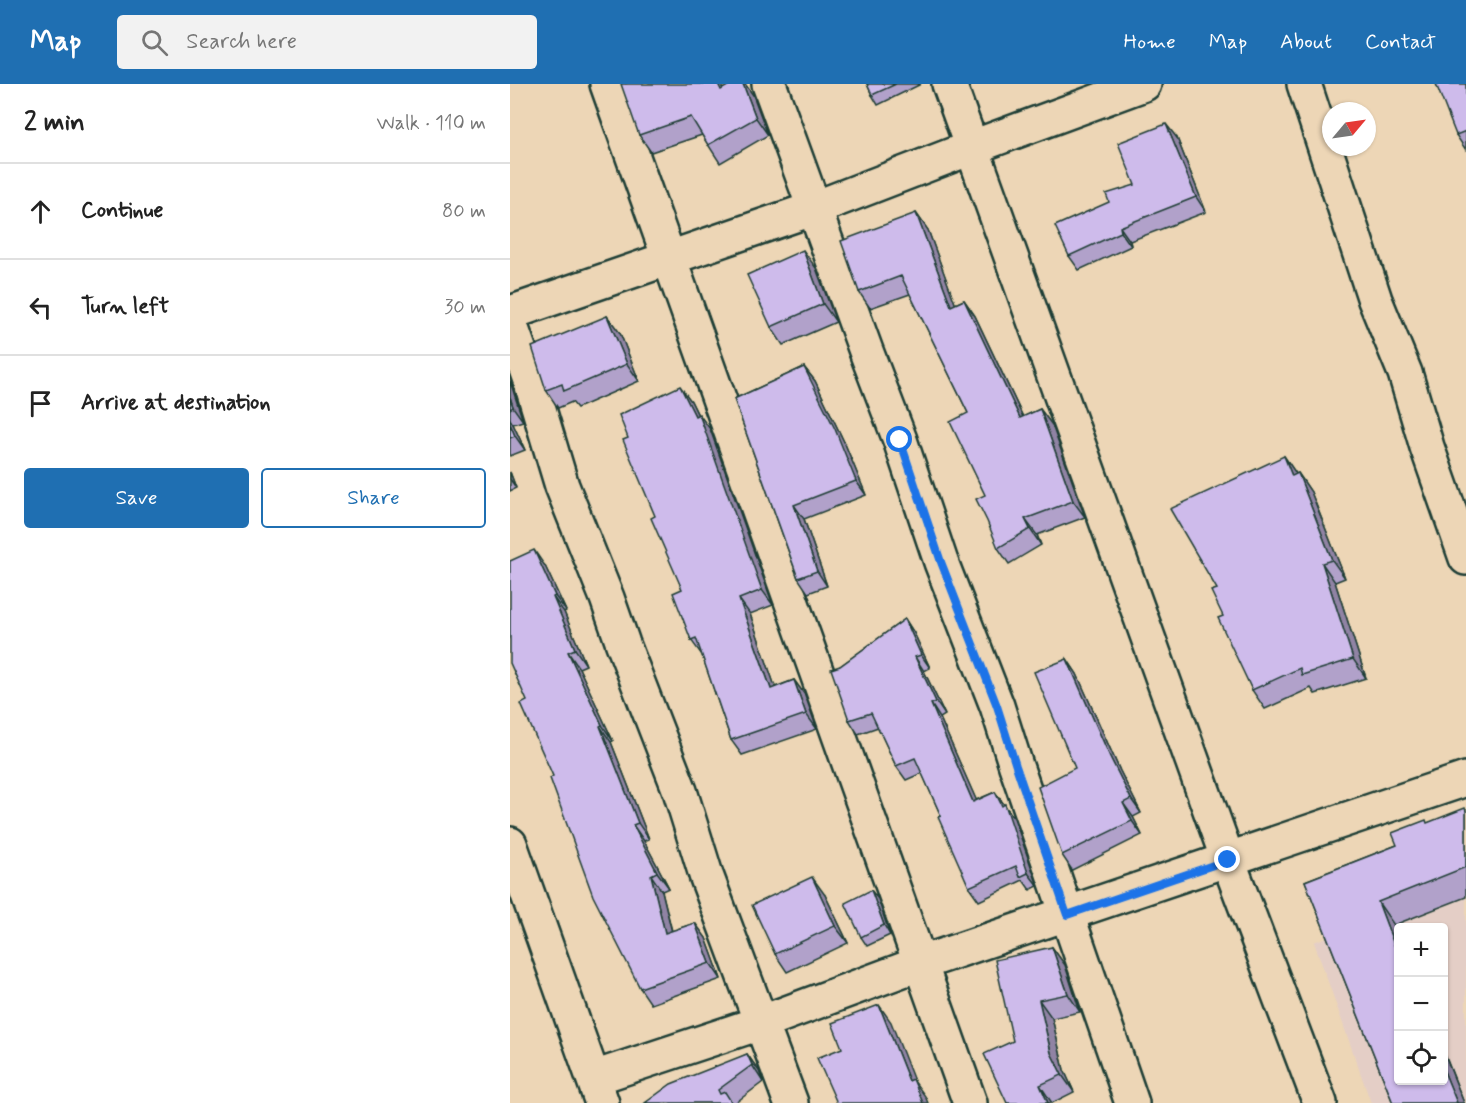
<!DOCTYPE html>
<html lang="en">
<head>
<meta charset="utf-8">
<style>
	body { margin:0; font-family:Mynerve,sans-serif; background:#f2f2f2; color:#222 }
	.controls { position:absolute; right:18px; bottom:18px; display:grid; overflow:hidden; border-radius:6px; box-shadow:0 2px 4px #0004 }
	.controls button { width:54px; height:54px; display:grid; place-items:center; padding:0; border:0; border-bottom:2px solid #e0e0e0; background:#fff; color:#222; font:30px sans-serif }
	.compass { position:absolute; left:812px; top:18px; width:54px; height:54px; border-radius:50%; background:#fff; box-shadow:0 2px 4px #0004; rotate:61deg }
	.stop { position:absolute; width:18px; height:18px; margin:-14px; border:4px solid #1a73e8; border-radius:50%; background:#fff }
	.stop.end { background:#1a73e8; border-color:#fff; box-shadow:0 2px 6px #0008 }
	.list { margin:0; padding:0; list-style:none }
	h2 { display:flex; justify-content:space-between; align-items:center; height:78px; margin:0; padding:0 24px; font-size:26px }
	h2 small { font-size:20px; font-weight:400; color:#767676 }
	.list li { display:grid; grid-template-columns:39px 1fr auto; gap:18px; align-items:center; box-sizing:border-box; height:96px; padding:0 24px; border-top:2px solid #e0e0e0 }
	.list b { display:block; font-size:22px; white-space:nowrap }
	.list em { font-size:20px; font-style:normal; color:#767676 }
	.actions { display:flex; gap:12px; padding:18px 24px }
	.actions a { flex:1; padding:14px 0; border:2px solid #1f6fb2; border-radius:6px; text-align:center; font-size:21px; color:#1f6fb2 }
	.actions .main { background:#1f6fb2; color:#fff }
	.icon { flex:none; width:33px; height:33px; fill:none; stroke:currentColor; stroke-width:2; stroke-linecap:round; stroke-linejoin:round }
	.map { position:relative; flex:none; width:956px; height:1019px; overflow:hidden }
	header { display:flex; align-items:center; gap:36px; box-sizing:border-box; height:84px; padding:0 30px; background:#1f6fb2; color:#fff }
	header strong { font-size:28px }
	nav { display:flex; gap:33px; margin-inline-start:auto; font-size:21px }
	.search { width:420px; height:54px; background:#f2f2f2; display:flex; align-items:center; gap:15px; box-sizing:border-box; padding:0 21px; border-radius:6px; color:#767676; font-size:22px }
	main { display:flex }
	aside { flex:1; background:#fff }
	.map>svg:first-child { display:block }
	.built { fill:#e4cec6; fill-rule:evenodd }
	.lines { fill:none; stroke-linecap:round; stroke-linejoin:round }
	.minor-casing { stroke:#1f3d34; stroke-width:38 }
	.minor { stroke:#edd6b6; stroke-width:33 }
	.wall { fill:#b1a1ca; stroke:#1f3d34; stroke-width:1.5 }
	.shaded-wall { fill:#9083a4; stroke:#1f3d34; stroke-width:1.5 }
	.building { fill:#cebbeb; stroke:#1f3d34; stroke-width:1.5 }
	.route { stroke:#1a73e8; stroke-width:8 }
</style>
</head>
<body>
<header>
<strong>Map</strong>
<div class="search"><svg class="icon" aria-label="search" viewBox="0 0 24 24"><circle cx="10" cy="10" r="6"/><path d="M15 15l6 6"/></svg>Search here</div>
<nav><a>Home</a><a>Map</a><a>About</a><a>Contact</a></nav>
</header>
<main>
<aside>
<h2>2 min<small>Walk · 110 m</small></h2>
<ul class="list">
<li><svg class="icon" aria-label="ahead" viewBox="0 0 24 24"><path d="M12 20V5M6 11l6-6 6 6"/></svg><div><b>Continue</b></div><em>80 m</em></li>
<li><svg class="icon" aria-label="left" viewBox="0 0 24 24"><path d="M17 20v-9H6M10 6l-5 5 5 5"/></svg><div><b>Turn left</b></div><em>30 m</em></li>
<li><svg class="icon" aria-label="arrive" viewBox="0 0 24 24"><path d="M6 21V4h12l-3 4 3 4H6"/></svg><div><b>Arrive at destination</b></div></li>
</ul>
<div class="actions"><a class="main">Save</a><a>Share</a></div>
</aside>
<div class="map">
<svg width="956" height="1019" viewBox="0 0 956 1019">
	<rect width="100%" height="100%" fill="#edd6b6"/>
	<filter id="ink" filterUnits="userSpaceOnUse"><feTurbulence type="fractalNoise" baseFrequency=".0167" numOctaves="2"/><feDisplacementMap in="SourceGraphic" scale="12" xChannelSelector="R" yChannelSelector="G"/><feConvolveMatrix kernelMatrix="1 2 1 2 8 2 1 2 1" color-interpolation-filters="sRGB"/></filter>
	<g filter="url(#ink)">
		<path class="built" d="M 956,797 L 956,1019 L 861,1019 L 804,858 ZM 888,844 L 934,844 L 934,996 L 888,996 Z"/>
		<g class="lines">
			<g class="minor-casing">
				<g id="minor">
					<polyline points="97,0 460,1019"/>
					<polyline points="259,0 356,267 390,356 431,478 487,622 506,682 622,1019"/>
					<polyline points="439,0 718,776 810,1019"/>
					<polyline points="794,0 865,216 895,289 917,363 956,474"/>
					<polyline points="0,229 305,124 463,63 634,0"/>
					<polyline points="0,239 22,302 52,402 97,514 113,560 170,707 196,791 281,1019"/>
					<polyline points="0,760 92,1019"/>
					<polyline points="84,994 250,939 411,879 956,695"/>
				</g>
			</g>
			<use href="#minor" class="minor"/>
		</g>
		<g class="wall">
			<polygon points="210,0 213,5 221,0 235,0 243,11 258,51 210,79 192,51 141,68 129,51"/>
			<polygon points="357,0 411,0 368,21 362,11"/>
			<polygon points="956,0 956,66 946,51"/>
			<polygon points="667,54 696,128 620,157 621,162 569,186 559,172 599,118 625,101"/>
			<polygon points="406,129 418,146 445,220 454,216 465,232 513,333 530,325 542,341 575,433 527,451 531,461 499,480 488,464 458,329 400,210 360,224 349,208"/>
			<polygon points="306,184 326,238 273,261 261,243"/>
			<polygon points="97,232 110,249 129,297 67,324 62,318 48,324 36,306"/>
			<polygon points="294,283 305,297 335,360 356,411 294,435 317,502 298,509 288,494 224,315"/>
			<polygon points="0,297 13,337 3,340 15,366 0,372"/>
			<polygon points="181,317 188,331 200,345 263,521 240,530 265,603 284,596 295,611 307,645 232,671 221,656 192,571 181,556 172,505 145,432"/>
			<polygon points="774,372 786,390 788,389 801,408 835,494 825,498 856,594 805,610 801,604 755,625 742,606 713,532 707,505"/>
			<polygon points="0,388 6,404 0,407"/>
			<polygon points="35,482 56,527 54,528 76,581 69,584 103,657 101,658 139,755 134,757 159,804 152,807 162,847 185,839 196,854 211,895 141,920 130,904 43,692 17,617"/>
			<polygon points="395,535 404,549 420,584 414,587 435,631 430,634 466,716 485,708 504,734 528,802 520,806 513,796 469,817 459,803 431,732 412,689 396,696 386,682 368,643 348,650 339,636 330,582"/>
			<polygon points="557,575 567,590 610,687 631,729 623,733 632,751 562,786 552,771 565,684"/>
			<polygon points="956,726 956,813 884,841 954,1019 883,1019 795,797 887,761 918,739"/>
			<polygon points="315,811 338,859 277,888 265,870"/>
			<polygon points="368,815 380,851 357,862 351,853"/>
			<polygon points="542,863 555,881 570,928 542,934 554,986 564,1008 542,1019 497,1019 503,957"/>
			<polygon points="237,970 249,987 253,998 225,1019 135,1019"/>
		</g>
		<g class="shaded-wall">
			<polygon points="233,0 235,0 243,11 258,51 246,34"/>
			<polygon points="656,40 667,54 696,128 686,113"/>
			<polygon points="406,129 418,146 452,238 441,222"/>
			<polygon points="610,143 620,157 621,162 611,148"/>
			<polygon points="293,166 306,184 326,238 313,220"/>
			<polygon points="454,216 465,232 521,350 510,334"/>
			<polygon points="97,232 110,249 129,297 117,280"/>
			<polygon points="294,283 305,297 335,360 356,411 346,397"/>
			<polygon points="0,297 13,337 3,323 0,313"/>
			<polygon points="170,302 181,317 194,344 189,330 200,345 263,521 252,506 185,332"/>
			<polygon points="530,325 542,341 575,433 563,417"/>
			<polygon points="0,335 3,340 15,366 5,352 0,340"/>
			<polygon points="774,372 787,391 782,392"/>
			<polygon points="0,388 6,404 0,395"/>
			<polygon points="788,389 801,408 835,494 822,476"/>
			<polygon points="284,421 294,435 317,502 307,487"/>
			<polygon points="515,435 527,451 531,461 520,445"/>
			<polygon points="24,466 35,482 56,527 45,512"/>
			<polygon points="812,479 825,498 856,594 843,575"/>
			<polygon points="43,513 54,528 76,581 65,565"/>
			<polygon points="229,515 240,530 271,620 261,605"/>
			<polygon points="395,535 404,549 420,584 411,571"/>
			<polygon points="58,568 69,584 103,657 92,641"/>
			<polygon points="405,573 414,587 435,631 426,618"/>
			<polygon points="557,575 567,590 610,687 631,729 621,715 600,673"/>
			<polygon points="284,596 295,611 307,645 296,630"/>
			<polygon points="421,620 430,634 473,731 463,718"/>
			<polygon points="90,642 101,658 139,755 128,739"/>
			<polygon points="485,708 504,734 528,802 518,789"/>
			<polygon points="613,719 623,733 632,751 622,737"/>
			<polygon points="123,741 134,757 159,804 147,788"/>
			<polygon points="141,791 152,807 166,865 155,849"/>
			<polygon points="302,793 315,811 338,859 325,842"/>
			<polygon points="361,806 368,815 380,851 374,841"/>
			<polygon points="868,818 884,841 888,853 888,871"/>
			<polygon points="185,839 196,854 211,895 200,879"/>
			<polygon points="542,863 555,881 570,928 558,910"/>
			<polygon points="529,916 542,934 554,986 564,1008 552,991 541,969"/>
			<polygon points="369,921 381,938 404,997 415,1012 418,1019 413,1019 399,997"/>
			<polygon points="933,967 954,1019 947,1019 933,985"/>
			<polygon points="237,970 249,987 253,998 242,981"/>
			<polygon points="530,1001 542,1019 538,1019"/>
		</g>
		<g class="building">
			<polygon points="111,0 208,0 211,6 221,0 233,0 246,34 198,61 181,33 129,51"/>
			<polygon points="357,0 386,0 362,11"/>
			<polygon points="926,0 956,0 956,47 946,51"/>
			<polygon points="656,40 686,113 610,143 611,148 559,172 545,142 599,118 596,110 625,101 608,59"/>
			<polygon points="406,129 441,222 454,216 510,334 530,325 563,417 515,435 520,445 488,464 477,437 466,415 475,411 440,338 458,329 391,192 349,208 331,157"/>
			<polygon points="293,166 313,220 261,243 237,191"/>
			<polygon points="97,232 117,280 54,307 52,300 36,306 22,263"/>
			<polygon points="294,283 325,345 346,397 284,421 307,487 288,494 224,315"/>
			<polygon points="170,302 185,332 189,330 252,506 229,515 261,605 284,596 296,630 221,656 186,554 181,556 163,509 172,505 141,434 145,432 113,356 118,354 109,331"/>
			<polygon points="0,313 3,323 0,325"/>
			<polygon points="0,340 5,352 0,354"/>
			<polygon points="774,372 782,392 788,389 822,476 812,479 843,575 792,591 790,584 742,606 708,534 713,532 701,507 707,505 660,425"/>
			<polygon points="24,466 45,512 43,513 65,565 58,568 92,641 90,642 128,739 123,741 147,788 141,791 155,849 185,839 200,879 130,904 83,812 40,694 43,692 11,620 17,617 0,579 0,477"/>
			<polygon points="395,535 411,571 405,573 426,618 421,620 463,718 485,708 492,722 495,720 518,789 510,793 506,782 459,803 428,733 431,732 405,674 386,682 361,629 339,636 321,585 330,582"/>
			<polygon points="557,575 600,673 621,715 613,719 622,737 552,771 528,703 565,684 524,588"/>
			<polygon points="955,724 956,727 956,783 868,818 888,871 888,996 933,996 933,985 947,1019 883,1019 795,797 887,761 882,749 916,736 917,739"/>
			<polygon points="302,793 325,842 265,870 242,821"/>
			<polygon points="361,806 374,841 351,853 335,819"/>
			<polygon points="542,863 558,910 529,916 541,969 552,991 530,1001 538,1019 497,1019 474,970 503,957 485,876"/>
			<polygon points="369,921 399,997 403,995 413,1019 327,1019 307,974 332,964 322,939"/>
			<polygon points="237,970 242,981 208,1006 210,1010 215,1008 222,1019 135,1019 161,1000"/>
		</g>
	</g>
	<g class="lines" filter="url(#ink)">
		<polyline class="route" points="390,356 431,478 487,622 506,682 557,831 718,776"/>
	</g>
</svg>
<div class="controls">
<button>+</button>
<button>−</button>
<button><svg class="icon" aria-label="locate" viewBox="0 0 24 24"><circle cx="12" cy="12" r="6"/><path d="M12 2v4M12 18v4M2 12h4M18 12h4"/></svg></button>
</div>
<svg class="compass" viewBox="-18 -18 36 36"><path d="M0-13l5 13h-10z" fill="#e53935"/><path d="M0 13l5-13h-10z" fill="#767676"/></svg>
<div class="stop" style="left:390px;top:356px"></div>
<div class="stop end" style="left:718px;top:776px"></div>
</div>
</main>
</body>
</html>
